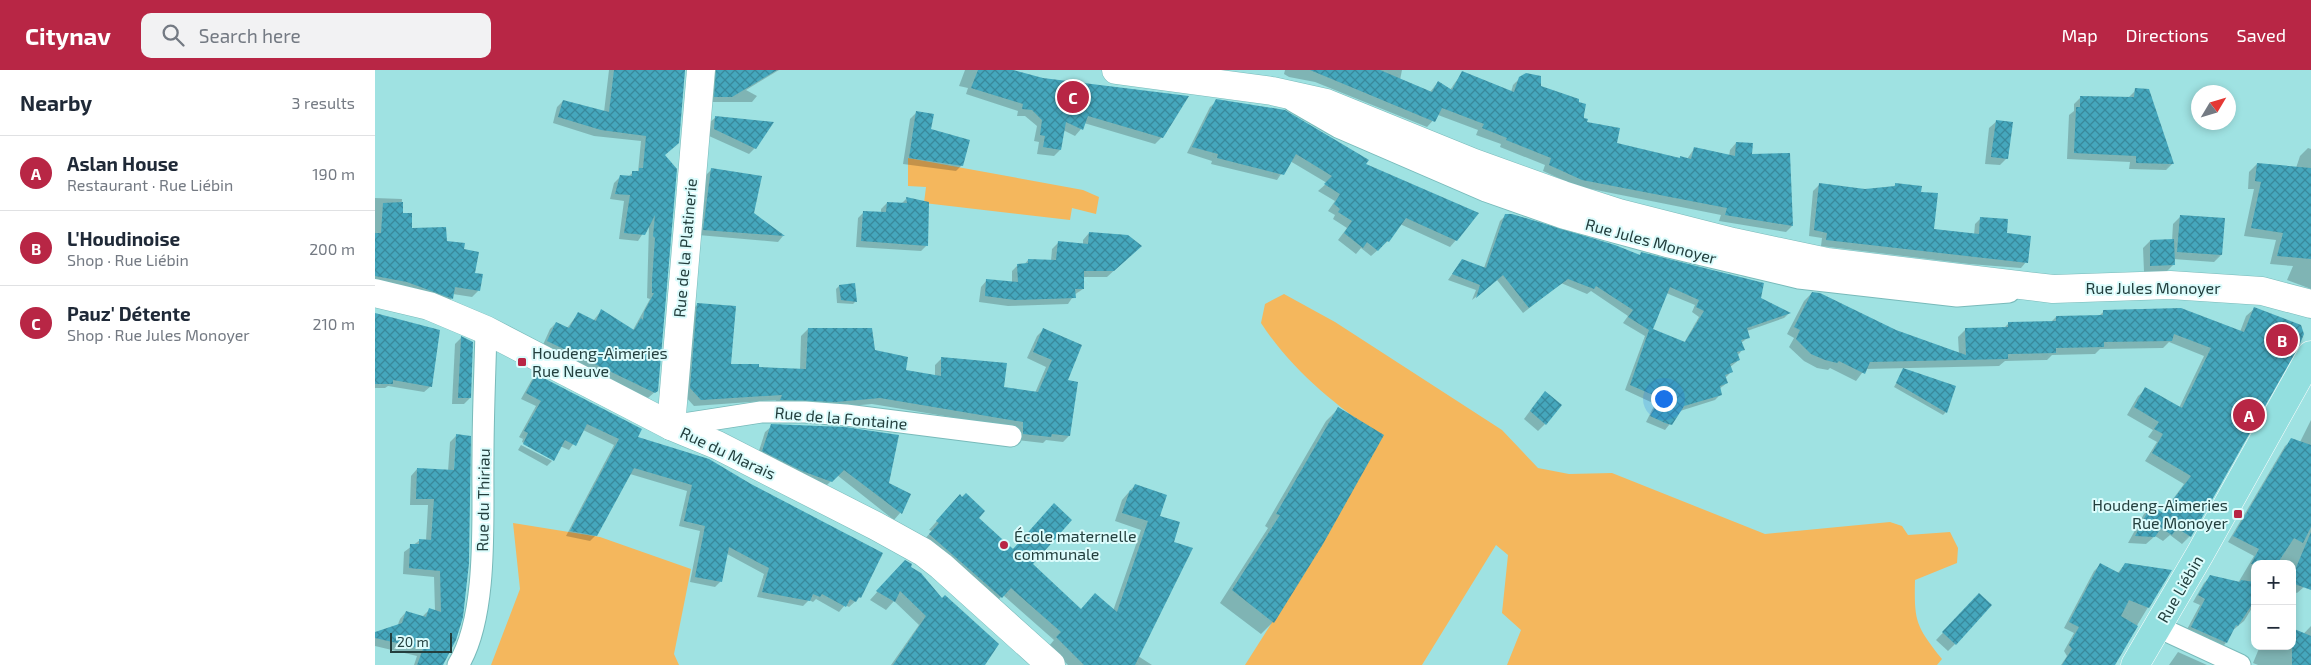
<!DOCTYPE html>
<html lang="en">
<head>
<meta charset="utf-8">
<style>
	body { margin:0; font-family:"Exo 2",sans-serif; background:#f2f2f3; color:#1f2937 }
	.controls { position:absolute; right:15px; bottom:15px; display:grid; overflow:hidden; border-radius:10px; box-shadow:0 2px 8px #0003 }
	.controls button { width:45px; height:45px; display:grid; place-items:center; padding:0; border:0; border-bottom:1px solid #e0e1e3; background:#fff; color:#1f2937; font:25px sans-serif }
	.compass { position:absolute; left:1816px; top:15px; width:45px; height:45px; border-radius:50%; background:#fff; box-shadow:0 2px 8px #0003; rotate:52deg }
	.scale { position:absolute; left:15px; bottom:12px; width:62px; box-sizing:border-box; padding-left:5px; border:2px solid #233f3e; border-top:0; font-size:14px; line-height:18px; white-space:nowrap; color:#233f3e; -webkit-text-stroke:4px #dcfcfc; paint-order:stroke }
	.you { position:absolute; left:1288px; top:328px; width:18px; height:18px; margin:-12px; border:4px solid #fff; border-radius:50%; background:#1a73e8; box-shadow:0 0 0 8px #1a73e833 }
	.badge { display:grid; place-items:center; width:32px; height:32px; border-radius:50%; background:#b82645; color:#fff; font-size:16px; font-weight:700 }
	.pin { position:absolute; translate:-50% -50%; border:2px solid #fff; box-shadow:0 1px 5px #0006 }
	.list { margin:0; padding:0; list-style:none }
	h2 { display:flex; justify-content:space-between; align-items:center; height:65px; margin:0; padding:0 20px; font-size:21px }
	h2 small { font-size:16px; font-weight:400; color:#747a83 }
	.list li { display:grid; grid-template-columns:32px 1fr auto; gap:15px; align-items:center; box-sizing:border-box; height:75px; padding:0 20px; border-top:1px solid #e0e1e3 }
	.list b { display:block; font-size:19px; white-space:nowrap }
	.list p { margin:0; font-size:16px; white-space:nowrap; color:#747a83 }
	.list em { font-size:16px; font-style:normal; color:#747a83 }
	.icon { flex:none; width:28px; height:28px; fill:none; stroke:currentColor; stroke-width:2; stroke-linecap:round; stroke-linejoin:round }
	.map { position:relative; flex:none; width:1936px; height:595px; overflow:hidden }
	header { display:flex; align-items:center; gap:30px; box-sizing:border-box; height:70px; padding:0 25px; background:#b82645; color:#fff }
	header strong { font-size:24px }
	nav { display:flex; gap:28px; margin-inline-start:auto; font-size:18px }
	.search { width:350px; height:45px; background:#f2f2f3; display:flex; align-items:center; gap:12px; box-sizing:border-box; padding:0 18px; border-radius:10px; color:#747a83; font-size:19px }
	main { display:flex }
	aside { flex:1; background:#fff }
	.map>svg:first-child { display:block }
	.grass { fill:#f4b75d }
	.shadow { fill:#0003; fill-rule:evenodd }
	.building { fill:url(#building-cross-hatch); fill-rule:evenodd }
	.lines { fill:none; stroke-linecap:round; stroke-linejoin:round }
	.street-casing { stroke:#78baba; stroke-width:23 }
	.secondary-casing { stroke:#78baba; stroke-width:29 }
	.primary-casing { stroke:#fff; stroke-width:29 }
	.street { stroke:#fff; stroke-width:21 }
	.secondary { stroke:#fff; stroke-width:28 }
	.primary { stroke:#93dfdf; stroke-width:28 }
	.poi-dot { fill:#b82645; stroke:#dcfcfc; stroke-width:2 }
	.labels { text-anchor:middle; stroke-width:4; stroke-linejoin:round; paint-order:stroke }
	.street-label { font-size:16px; fill:#233f3e; stroke:#dcfcfc }
	.poi-label { font-size:16px; fill:#233f3e; stroke:#dcfcfc; text-anchor:start }
</style>
</head>
<body>
<header>
<strong>Citynav</strong>
<div class="search"><svg class="icon" aria-label="search" viewBox="0 0 24 24"><circle cx="10" cy="10" r="6"/><path d="M15 15l6 6"/></svg>Search here</div>
<nav><a>Map</a><a>Directions</a><a>Saved</a></nav>
</header>
<main>
<aside>
<h2>Nearby<small>3 results</small></h2>
<ul class="list">
<li><span class="badge">A</span><div><b>Aslan House</b><p>Restaurant · Rue Liébin</p></div><em>190 m</em></li>
<li><span class="badge">B</span><div><b>L'Houdinoise</b><p>Shop · Rue Liébin</p></div><em>200 m</em></li>
<li><span class="badge">C</span><div><b>Pauz' Détente</b><p>Shop · Rue Jules Monoyer</p></div><em>210 m</em></li>
</ul>
</aside>
<div class="map">
<svg width="1936" height="595" viewBox="0 0 1936 595">
	<defs>
		<pattern id="building-cross-hatch" width="8" height="8" patternUnits="userSpaceOnUse" patternTransform="scale(1.25)"><rect width="8" height="8" fill="#45a7bd"/><path d="M0 0l8 8M0 8l8-8" fill="none" stroke="#39899b"/></pattern>
	</defs>
	<rect width="100%" height="100%" fill="#9fe2e2"/>
	<g class="grass">
		<polygon points="533,88 708,120 724,127 721,144 697,138 695,150 549,133 551,117 533,116"/>
		<path d="M 909,224 L 960,252 L 1127,360 L 1163,398 L 1194,404 L 1237,403 L 1390,464 L 1515,452 L 1527,456 L 1533,465 L 1575,462 L 1583,478 L 1582,493 L 1540,510 C 1539,552 1541,556 1567,589 L 1562,595 L 1132,595 L 1146,560 L 1127,543 L 1133,485 L 1121,475 L 1047,595 L 870,595 L 945,477 L 1004,365 C 959,334 916,299 886,253 L 890,234 Z"/>
		<polygon points="138,453 225,467 316,499 299,584 304,595 116,595 145,519"/>
	</g>
	<g class="shadow">
		<polygon points="234,0 310,0 303,72 289,85 282,320 273,328 167,277 175,259 181,253 192,258 203,244 218,251 226,241 258,260 275,229 272,228 274,154 263,171 244,169 249,131 235,129 239,113 245,107 253,107 258,102 263,102 266,71 219,66 178,53 182,37 188,31 229,42"/>
		<polygon points="338,0 404,0 371,20 382,26 377,32 334,32"/>
		<polygon points="590,0 635,0 787,67 780,74 709,53 706,59 700,66 688,60 685,80 679,86 662,84 664,72 659,71 662,56 650,46 642,46 643,41 591,24 593,18 584,16"/>
		<polygon points="910,0 1027,0 1025,10 1055,22 1063,12 1075,20 1087,3 1136,22 1138,15 1145,8 1165,17 1207,45 1210,53 1241,74 1303,89 1306,87 1312,89 1319,79 1354,86 1355,80 1361,73 1376,85 1414,84 1417,156 1411,162 1344,151 1346,145 1201,116 1168,101 1170,95 1125,77 1126,74 1101,65 1103,60 1063,45 1052,57 940,12 914,7 909,4"/>
		<polygon points="1761,20 1798,93 1791,100 1754,99 1755,92 1692,89 1694,45 1699,41 1699,34 1706,27 1753,28"/>
		<polygon points="842,31 990,95 1081,170 1075,177 1025,154 1013,171 996,186 986,178 981,184 963,170 972,158 958,149 960,145 953,141 960,131 943,121 952,113 915,91 902,110 836,94 837,91 812,83 835,37"/>
		<polygon points="541,43 587,95 581,101 528,94 535,49"/>
		<polygon points="341,47 380,78 374,84 334,66 334,53"/>
		<polygon points="1622,51 1632,88 1625,95 1610,94 1614,58"/>
		<polygon points="1933,78 1936,79 1936,219 1912,210 1918,196 1895,194 1901,170 1869,166 1879,119 1873,119 1874,102 1882,94 1921,98 1925,86"/>
		<polygon points="337,99 378,144 408,166 403,172 323,165 331,105"/>
		<polygon points="1521,114 1544,123 1558,160 1599,165 1600,154 1606,148 1631,164 1651,192 1646,198 1594,194 1446,176 1447,168 1434,166 1438,121 1444,115 1490,120 1518,117"/>
		<polygon points="0,128 27,129 26,144 35,159 88,180 104,220 97,227 78,224 77,228 71,235 0,214"/>
		<polygon points="531,129 552,175 546,181 481,177 483,148 489,142 506,143 506,139 512,133 526,134"/>
		<path d="M 1131,145 L 1263,186 L 1266,184 L 1385,228 L 1414,243 L 1409,248 L 1372,261 L 1374,267 L 1366,273 L 1368,279 L 1363,285 L 1364,290 L 1355,297 L 1356,302 L 1350,308 L 1352,313 L 1344,319 L 1346,324 L 1340,330 L 1305,341 L 1290,360 L 1271,352 L 1280,334 L 1250,320 L 1270,266 L 1248,253 L 1253,246 L 1216,221 L 1212,224 L 1186,213 L 1148,243 L 1122,210 L 1097,230 L 1101,220 L 1073,210 L 1087,190 L 1109,198 L 1125,151 ZM 1291,223 L 1320,235 L 1317,242 L 1324,247 L 1309,273 L 1276,260 Z"/>
		<polygon points="1806,146 1846,185 1839,192 1798,189 1798,195 1791,202 1769,202 1768,178 1775,171 1797,171 1798,154"/>
		<polygon points="714,163 759,182 732,207 708,207 708,219 699,225 693,234 633,236 604,232 606,217 612,210 637,213 637,201 643,195 649,195 653,190 676,191 677,179 684,172 708,175 708,170"/>
		<polygon points="464,216 481,231 478,234 462,233 461,219"/>
		<polygon points="1437,223 1521,261 1584,284 1583,267 1591,259 1628,259 1634,253 1676,252 1681,247 1724,246 1729,241 1865,262 1871,246 1879,239 1923,275 1815,466 1807,474 1795,465 1788,471 1780,466 1771,474 1753,473 1769,444 1776,437 1787,444 1809,414 1770,391 1782,372 1773,367 1778,360 1752,345 1763,326 1771,319 1804,338 1829,286 1794,272 1788,278 1725,279 1720,284 1677,285 1672,290 1630,291 1624,296 1490,299 1481,311 1455,298 1453,300 1442,298 1429,291 1414,277 1419,268 1412,264 1429,231"/>
		<polygon points="322,235 355,295 425,300 426,266 433,259 498,281 529,301 560,306 560,295 567,288 628,318 660,323 671,297 652,288 662,266 669,259 691,311 694,366 688,372 671,370 668,373 642,370 642,358 497,334 453,338 399,336 401,330 319,336 309,325 316,241"/>
		<polygon points="0,244 56,316 49,322 13,316 10,318 0,318"/>
		<polygon points="86,268 95,328 89,334 77,334 80,274"/>
		<polygon points="1529,299 1571,342 1568,345 1519,317"/>
		<polygon points="161,305 261,368 485,527 474,537 470,535 464,542 441,529 438,532 434,530 428,536 382,527 389,504 352,484 346,511 340,517 315,512 325,461 304,456 312,421 255,404 221,465 215,471 191,466 239,375 208,360 194,380 185,376 178,389 147,372 148,369 144,367 161,336 146,329 156,311"/>
		<polygon points="1163,330 1170,354 1163,361 1149,349"/>
		<polygon points="963,339 947,473 898,552 886,564 845,533 893,458 890,456 951,351"/>
		<polygon points="1936,350 1936,478 1929,517 1922,523 1917,521 1917,494 1880,494 1880,533 1869,551 1857,561 1850,574 1844,580 1809,565 1825,535 1818,532 1829,513 1835,507 1863,513 1879,486 1853,472 1910,376 1917,370 1925,372"/>
		<polygon points="397,356 535,424 525,443 519,450 462,405 449,418 382,387 390,362"/>
		<polygon points="81,366 67,595 39,595 42,586 0,576 0,563 22,557 25,549 31,542 47,547 54,540 60,541 59,507 28,504 29,482 45,470 51,470 53,435 35,435 36,406 42,399 73,401 75,372"/>
		<polygon points="146,375 177,391 172,396 143,380"/>
		<polygon points="760,415 783,447 763,586 777,595 693,595 674,576 679,570 628,525 618,535 546,473 557,461 554,460 577,434 603,448 706,540 738,541 766,460 740,451 747,430"/>
		<polygon points="1750,494 1795,501 1738,595 1686,595 1692,586 1689,581 1699,563 1689,558 1719,501 1725,495 1742,504"/>
		<polygon points="534,497 608,595 516,595 544,555 519,531 511,540 495,530 522,500"/>
		<polygon points="1604,525 1580,574 1573,581 1561,570"/>
		<polygon points="1936,556 1936,595 1883,595 1878,593 1885,576 1917,576"/>
		<polygon points="1803,582 1832,595 1794,595"/>
	</g>
	<g class="building">
		<polygon points="239,0 310,0 304,73 290,85 302,99 283,321 280,323 172,271 181,252 194,258 203,242 221,251 226,239 259,260 266,248 268,250 269,242 279,223 277,223 277,210 280,168 278,166 280,145 270,165 249,163 255,125 240,124 245,105 257,106 257,101 264,101 264,98 268,98 271,66 226,60 183,47 188,30 234,42"/>
		<polygon points="341,0 402,0 357,27 339,27"/>
		<polygon points="603,0 638,0 668,8 814,26 788,68 713,46 708,60 691,52 686,80 668,77 670,66 665,65 667,50 657,40 647,39 648,34 596,18"/>
		<polygon points="935,0 1005,0 1057,22 1063,11 1077,20 1087,1 1139,22 1144,7 1151,3 1166,6 1166,16 1204,29 1204,32 1211,34 1209,45 1209,48 1213,49 1212,52 1245,58 1242,73 1305,88 1305,86 1316,89 1319,77 1360,86 1361,72 1378,73 1377,84 1415,83 1418,156 1350,145 1352,138 1207,110 1174,95 1176,88 1131,70 1132,68 1107,58 1109,54 1067,38 1060,52"/>
		<polygon points="1760,18 1774,19 1799,94 1761,93 1761,86 1699,83 1701,37 1705,37 1705,26 1759,27"/>
		<polygon points="841,29 910,40 994,90 991,94 1104,143 1082,171 1031,148 1014,172 1012,171 1003,181 992,172 988,178 969,163 977,151 963,142 965,139 959,134 965,124 949,114 957,106 921,84 909,105 842,88 843,84 817,77"/>
		<polygon points="541,41 559,44 556,59 595,70 588,96 534,88"/>
		<polygon points="340,46 399,52 381,79 339,59"/>
		<polygon points="1621,50 1638,52 1633,89 1616,87"/>
		<polygon points="1882,93 1936,98 1936,189 1902,186 1908,163 1876,158 1886,112 1880,111"/>
		<polygon points="336,98 387,106 379,143 410,166 328,160"/>
		<polygon points="1444,113 1490,119 1520,116 1520,113 1547,116 1546,122 1563,123 1559,159 1604,164 1605,147 1633,149 1632,163 1656,166 1653,193 1451,170 1452,163 1439,160"/>
		<polygon points="531,127 554,132 553,176 486,171 488,141 511,142 512,132 532,133"/>
		<polygon points="28,132 28,143 37,143 37,158 71,157 72,171 90,173 89,179 104,182 100,203 108,204 105,221 80,217 78,229 32,212 0,206 0,163 6,163 8,133"/>
		<path d="M 1130,144 L 1137,144 L 1240,175 L 1265,185 L 1266,182 L 1389,213 L 1386,228 L 1416,243 L 1372,258 L 1375,268 L 1366,270 L 1370,280 L 1362,282 L 1365,290 L 1355,294 L 1358,302 L 1350,305 L 1353,313 L 1345,316 L 1347,325 L 1309,336 L 1297,355 L 1290,353 L 1275,346 L 1285,328 L 1255,315 L 1274,260 L 1253,247 L 1258,240 L 1221,216 L 1219,219 L 1193,209 L 1154,238 L 1128,205 L 1101,228 L 1105,215 L 1077,204 L 1087,189 L 1111,198 ZM 1295,217 L 1324,230 L 1321,237 L 1329,241 L 1310,272 L 1278,259 Z"/>
		<polygon points="1805,145 1850,148 1847,185 1802,182"/>
		<polygon points="714,162 753,165 767,176 739,201 709,201 709,219 700,219 701,228 640,230 610,226 611,209 643,212 642,194 653,193 653,189 681,190 683,171 713,174"/>
		<polygon points="1799,169 1800,195 1775,196 1775,170"/>
		<polygon points="480,213 482,232 466,230 464,215"/>
		<polygon points="1437,222 1445,223 1521,260 1591,285 1590,258 1633,257 1633,252 1681,251 1681,246 1728,245 1728,240 1806,238 1869,262 1879,237 1926,255 1929,264 1924,276 1816,467 1802,458 1797,465 1786,458 1780,467 1760,466 1776,435 1788,443 1816,406 1777,383 1788,364 1779,359 1784,352 1759,337 1770,317 1807,338 1836,278 1799,264 1797,271 1729,272 1729,277 1681,278 1681,283 1633,284 1633,289 1495,292 1490,304 1464,291 1462,293 1450,290 1436,284 1421,269 1425,260 1419,257"/>
		<polygon points="322,233 361,236 356,294 384,294 384,297 431,299 433,258 497,258 500,280 533,287 531,300 566,306 566,287 632,293 629,317 663,322 677,290 658,282 668,258 707,275 693,310 703,312 695,366 677,364 676,367 648,364 648,352 505,328 461,332 405,330 407,325 326,330 315,318"/>
		<polygon points="0,243 65,260 57,317 18,310 18,314 0,314"/>
		<polygon points="86,266 98,272 96,328 83,328"/>
		<polygon points="1528,298 1581,316 1572,343 1521,313"/>
		<polygon points="161,304 267,359 263,367 334,389 376,414 508,483 486,528 484,527 481,532 475,529 471,537 447,524 445,527 438,524 435,531 387,522 394,498 354,477 347,512 320,507 330,456 309,451 317,415 259,398 222,466 195,461 244,369 212,354 201,376 190,370 179,391 148,374 153,363 149,361 166,331 151,323"/>
		<polygon points="1170,321 1187,335 1171,355 1155,341"/>
		<polygon points="963,337 1009,365 948,474 899,553 857,520 905,445 901,444"/>
		<polygon points="396,354 470,357 524,365 514,413 536,424 527,444 469,400 457,412 427,401 387,381"/>
		<polygon points="81,364 96,366 94,493 88,547 81,570 68,595 42,595 48,579 0,568 0,562 27,553 31,541 51,547 54,538 66,542 65,501 34,498 35,474 44,474 44,469 56,470 59,429 41,429 42,398 79,400"/>
		<polygon points="1916,368 1936,375 1936,457 1928,473 1919,468 1902,494 1876,494 1884,479 1858,466"/>
		<polygon points="760,414 792,425 785,446 805,452 799,472 818,478 760,595 709,595 681,567 686,562 636,518 627,528 554,464 564,453 561,451 585,424 587,427 591,423 610,441 604,448 638,479 679,433 697,450 658,494 706,539 720,523 742,542 773,451 747,443 755,420 757,421"/>
		<polygon points="1936,462 1936,520 1917,513 1917,507"/>
		<polygon points="530,490 537,494 536,497 546,503 567,528 570,525 624,574 610,595 518,595 551,546 525,521 520,532 501,521"/>
		<polygon points="1725,493 1744,503 1750,493 1797,500 1774,538 1754,530 1746,546 1763,556 1740,595 1687,595 1697,579 1694,575 1704,557 1694,552"/>
		<polygon points="1835,505 1865,512 1866,510 1880,512 1880,530 1863,556 1861,555 1852,573 1816,557 1830,529 1823,525"/>
		<polygon points="1604,523 1617,535 1581,575 1567,562"/>
		<polygon points="1917,558 1936,566 1936,595 1917,595"/>
	</g>
	<g class="lines">
		<g class="street-casing">
			<g id="street">
				<polyline points="918,31 963,57 1111,121 1188,148 1294,177 1424,208 1582,226 1634,222"/>
				<polyline points="296,356 386,342 430,342 471,345 636,366"/>
				<polyline points="1783,557 1865,595"/>
				<path d="M 83,595 C 114,546 107,443 108,386 C 108,344 110,302 111,260"/>
			</g>
		</g>
		<g class="secondary-casing">
			<g id="secondary">
				<polyline points="741,0 897,21 951,33 1099,93 1188,125 1244,143 1358,172 1452,192 1678,219 1795,215 1887,221 1936,234"/>
				<polyline points="0,223 54,236 111,260 296,356 342,375 501,456 548,482 566,496 676,595"/>
				<polyline points="296,356 326,0"/>
			</g>
		</g>
		<g class="primary-casing">
			<polyline id="primary" points="1760,595 1825,484 1936,285"/>
		</g>
		<use href="#street" class="street"/>
		<use href="#secondary" class="secondary"/>
		<use href="#primary" class="primary"/>
	</g>
	<g class="poi-dot">
		<rect x="142" y="287" width="10" height="10" rx="2.5"/>
		<rect x="1858" y="439" width="10" height="10" rx="2.5"/>
		<circle cx="629" cy="475" r="5"/>
	</g>
	<g class="labels">
		<g class="street-label">
			<text transform="translate(1276 171) rotate(15)" y="6">Rue Jules Monoyer</text>
			<text transform="translate(310 178) rotate(-85)" y="6">Rue de la Platinerie</text>
			<text x="1778" y="224">Rue Jules Monoyer</text>
			<text transform="translate(466 348) rotate(5)" y="6">Rue de la Fontaine</text>
			<text transform="translate(353 383) rotate(25)" y="6">Rue du Marais</text>
			<text transform="translate(108 430) rotate(-89)" y="6">Rue du Thiriau</text>
			<text transform="translate(1805 519) rotate(-60)" y="6">Rue Liébin</text>
		</g>
		<g class="poi-label">
			<text x="157" y="289">Houdeng-Aimeries<tspan x="157" dy="18">Rue Neuve</tspan></text>
			<text x="1853" y="441" text-anchor="end">Houdeng-Aimeries<tspan x="1853" dy="18">Rue Monoyer</tspan></text>
			<text x="639" y="472">École maternelle<tspan x="639" dy="18">communale</tspan></text>
		</g>
	</g>
</svg>
<div class="controls">
<button>+</button>
<button>−</button>
</div>
<svg class="compass" viewBox="-18 -18 36 36"><path d="M0-13l5 13h-10z" fill="#e53935"/><path d="M0 13l5-13h-10z" fill="#747a83"/></svg>
<div class="scale">20 m</div>
<div class="you"></div>
<div class="pin badge" style="left:1874px;top:345px">A</div>
<div class="pin badge" style="left:1907px;top:270px">B</div>
<div class="pin badge" style="left:698px;top:27px">C</div>
</div>
</main>
</body>
</html>
